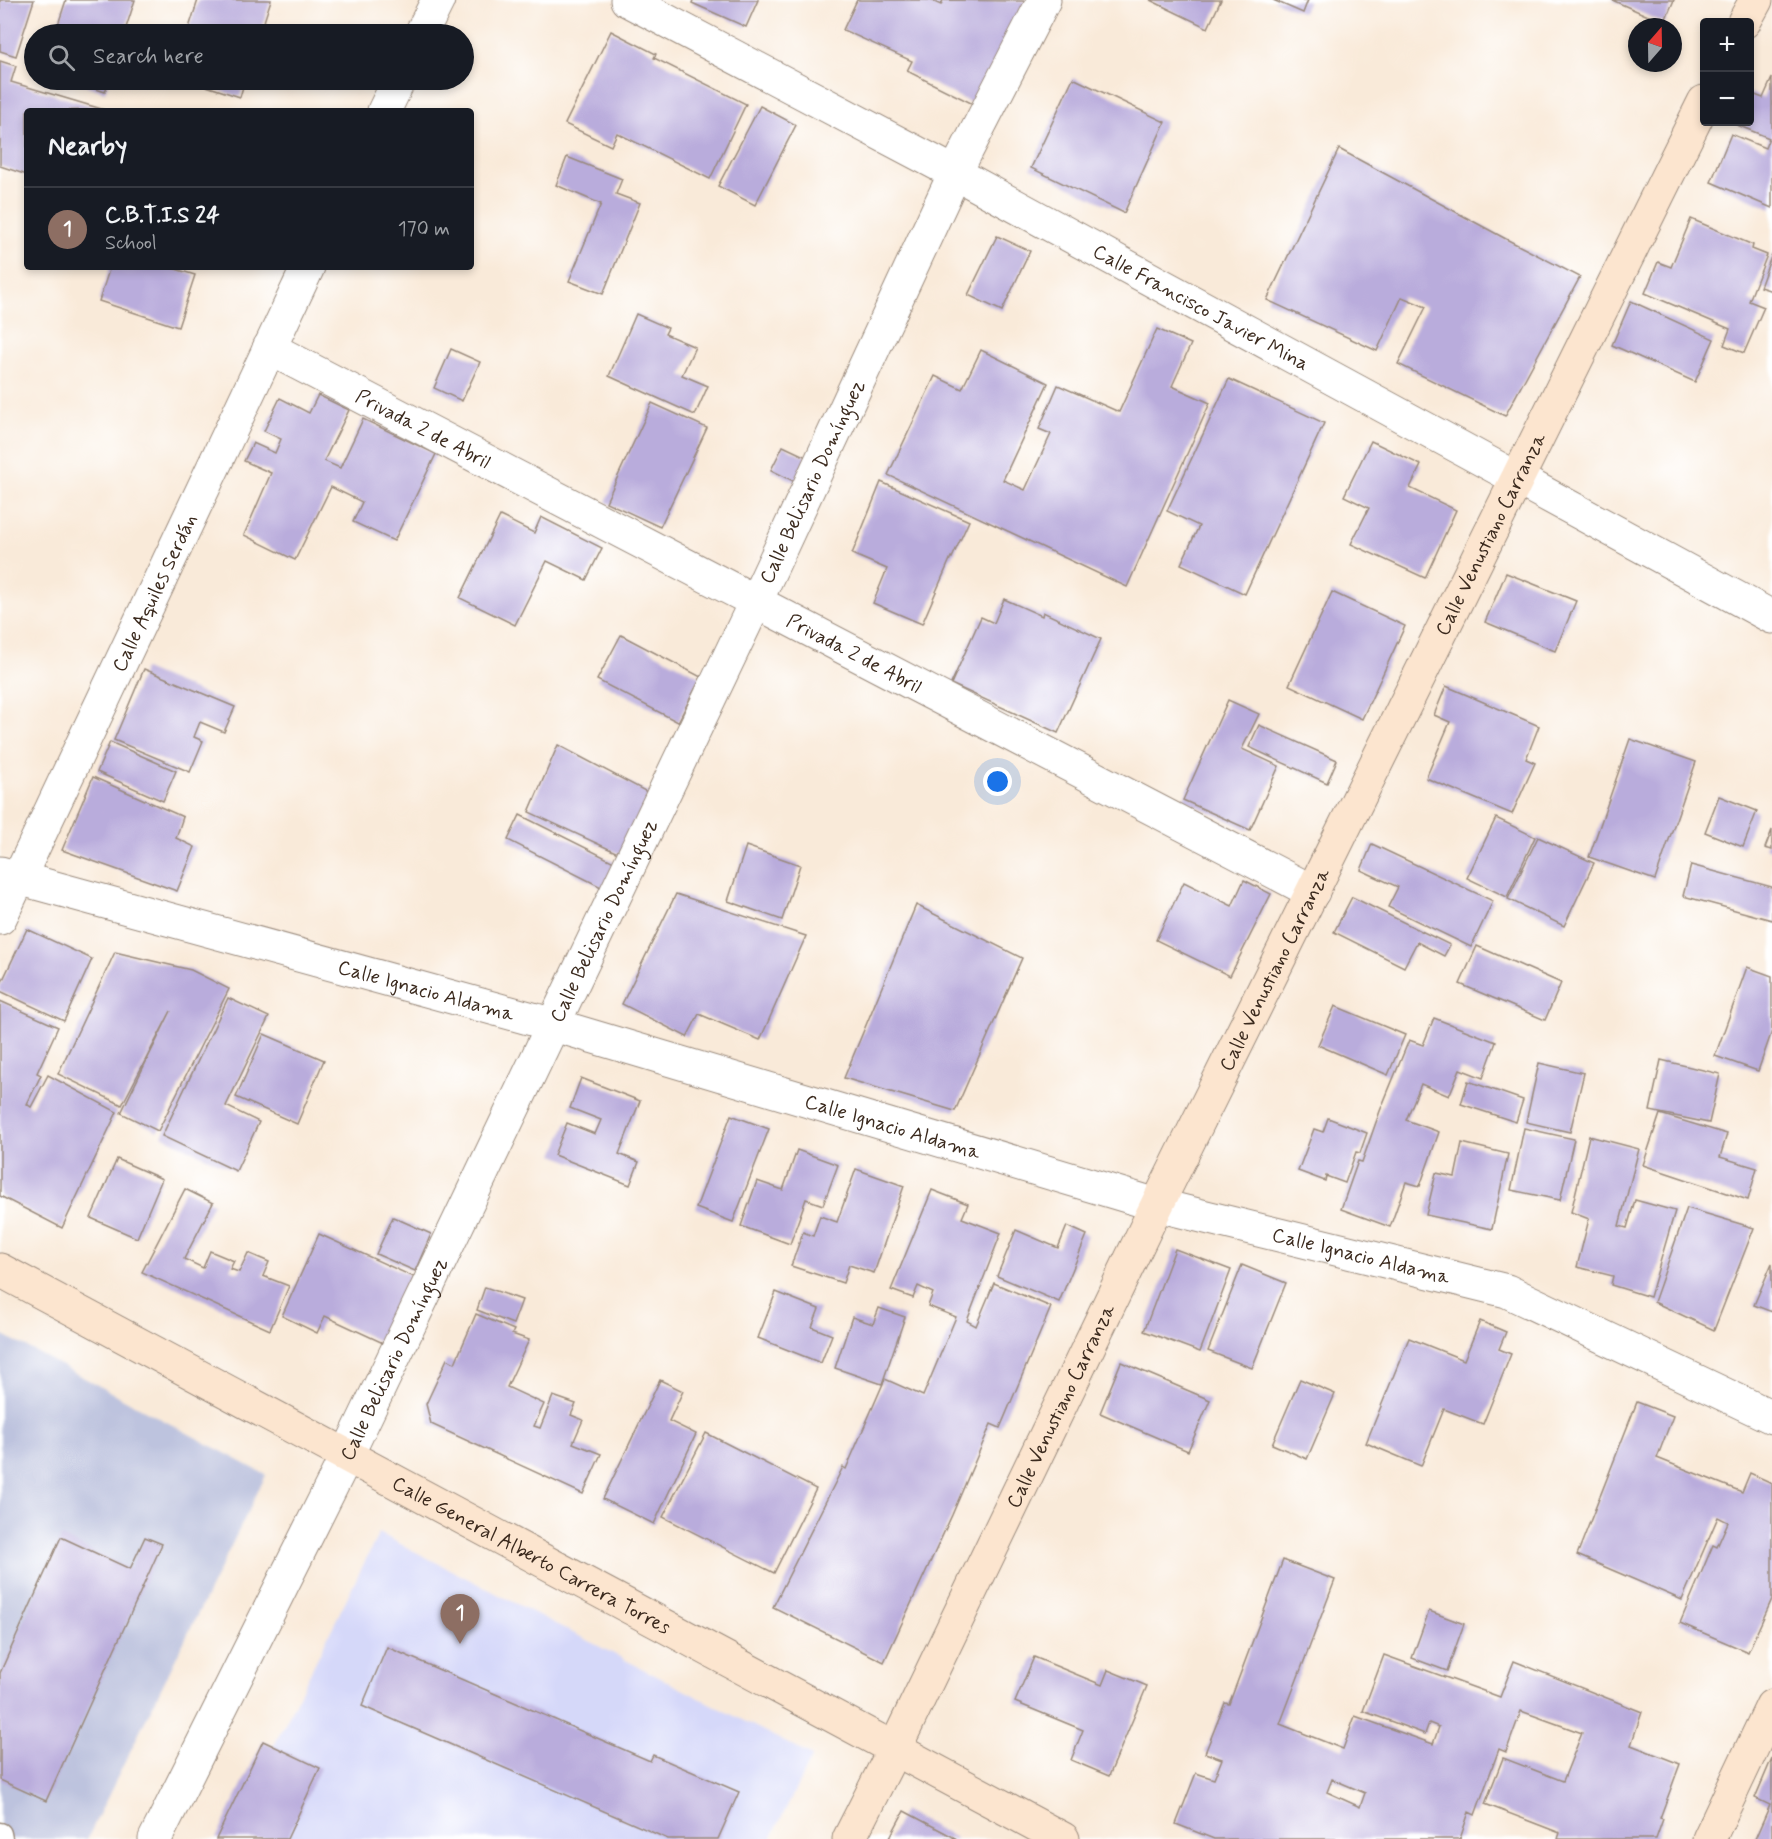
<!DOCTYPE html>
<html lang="en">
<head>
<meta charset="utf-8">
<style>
	body { margin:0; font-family:Mynerve,sans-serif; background:#242831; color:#f1f3f6 }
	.controls { position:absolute; right:18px; top:18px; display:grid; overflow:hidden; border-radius:6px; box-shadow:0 3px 9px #0003 }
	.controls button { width:54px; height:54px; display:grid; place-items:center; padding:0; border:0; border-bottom:2px solid #363941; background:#171b24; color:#f1f3f6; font:30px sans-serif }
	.compass { position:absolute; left:1628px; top:18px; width:54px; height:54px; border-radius:50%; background:#171b24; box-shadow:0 3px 9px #0003; rotate:20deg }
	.you { position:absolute; left:998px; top:782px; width:21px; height:21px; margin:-15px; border:4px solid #fff; border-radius:50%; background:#1a73e8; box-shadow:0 0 0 9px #1a73e833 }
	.badge { display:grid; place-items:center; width:39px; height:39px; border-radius:50%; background:#2563eb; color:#fff; font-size:20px; font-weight:700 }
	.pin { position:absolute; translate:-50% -50px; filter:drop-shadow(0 2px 3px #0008) }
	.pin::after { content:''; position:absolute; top:32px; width:21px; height:18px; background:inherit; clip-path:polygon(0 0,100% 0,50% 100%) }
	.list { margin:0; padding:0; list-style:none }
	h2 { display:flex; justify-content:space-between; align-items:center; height:78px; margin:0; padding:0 24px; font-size:26px }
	h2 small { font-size:20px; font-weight:400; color:#9ea1a6 }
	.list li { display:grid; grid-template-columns:39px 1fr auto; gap:18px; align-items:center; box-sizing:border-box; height:84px; padding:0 24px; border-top:2px solid #363941 }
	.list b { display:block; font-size:22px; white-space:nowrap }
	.list p { margin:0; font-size:20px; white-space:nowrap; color:#9ea1a6 }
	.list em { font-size:20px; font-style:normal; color:#9ea1a6 }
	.icon { flex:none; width:33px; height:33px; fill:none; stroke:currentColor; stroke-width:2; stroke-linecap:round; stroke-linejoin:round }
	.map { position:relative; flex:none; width:1772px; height:1839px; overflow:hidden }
	.search { position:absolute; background:#171b24; box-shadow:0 3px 9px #0003; left:24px; top:24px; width:450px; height:66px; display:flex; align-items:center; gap:15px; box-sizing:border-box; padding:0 21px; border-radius:33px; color:#9ea1a6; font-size:22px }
	.panel { position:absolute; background:#171b24; box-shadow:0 3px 9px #0003; left:24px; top:108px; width:450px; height:162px; border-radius:6px }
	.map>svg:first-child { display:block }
	.built { fill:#d5d8f9 }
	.industrial { fill:#bdc3de }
	.building { fill:#b9acdc; fill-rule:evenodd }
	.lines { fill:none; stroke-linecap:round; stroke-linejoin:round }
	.lane-casing { stroke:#9a8a7c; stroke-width:25 }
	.street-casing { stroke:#9a8a7c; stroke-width:35 }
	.secondary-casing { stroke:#9a8a7c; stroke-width:35 }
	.lane { stroke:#fff; stroke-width:22 }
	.street { stroke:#fff; stroke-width:33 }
	.secondary { stroke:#fce5cf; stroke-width:33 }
	.labels { text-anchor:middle; stroke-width:4.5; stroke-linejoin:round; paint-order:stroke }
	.street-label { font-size:20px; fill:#3b2a1e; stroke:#fff }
</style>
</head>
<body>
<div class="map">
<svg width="1772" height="1839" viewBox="0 0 1772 1839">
	<rect width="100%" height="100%" fill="#fff"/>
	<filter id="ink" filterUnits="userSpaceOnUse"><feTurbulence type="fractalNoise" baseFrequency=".0167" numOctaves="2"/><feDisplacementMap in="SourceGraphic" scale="12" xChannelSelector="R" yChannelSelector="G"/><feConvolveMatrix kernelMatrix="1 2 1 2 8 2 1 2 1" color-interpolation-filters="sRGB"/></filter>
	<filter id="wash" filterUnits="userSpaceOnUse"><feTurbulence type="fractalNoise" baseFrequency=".008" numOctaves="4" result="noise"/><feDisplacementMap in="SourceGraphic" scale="24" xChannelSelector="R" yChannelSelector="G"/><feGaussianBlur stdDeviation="1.35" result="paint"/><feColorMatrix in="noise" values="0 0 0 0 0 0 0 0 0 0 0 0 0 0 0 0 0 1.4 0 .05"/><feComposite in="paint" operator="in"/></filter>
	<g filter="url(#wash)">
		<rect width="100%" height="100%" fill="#f9ead9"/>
		<polygon class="built" points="379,1533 812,1756 771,1839 228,1839"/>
		<polygon class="industrial" points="0,1333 266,1475 87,1839 0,1839"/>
		<g id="blocks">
			<g class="building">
				<polygon points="0,0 34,0 16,56 0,51"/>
				<polygon points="66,0 135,0 124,34 55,34"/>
				<polygon points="198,0 271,0 260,34 187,34"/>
				<polygon points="693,0 758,0 746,27 692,3"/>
				<polygon points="857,0 930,0 941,5 943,0 1027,1 975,105 907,71 912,61 843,30"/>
				<polygon points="1150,0 1221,0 1208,28"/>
				<polygon points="1273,0 1308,0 1303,13"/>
				<polygon points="1612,0 1674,0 1664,23"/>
				<polygon points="611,31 656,54 654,58 746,104 710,179 617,133 611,146 565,124"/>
				<polygon points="0,61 16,66 11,82 105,110 27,111 27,175 0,166"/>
				<polygon points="1073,78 1165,122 1124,213 1031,168"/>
				<polygon points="1772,78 1772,208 1711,182 1731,134 1765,148 1769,138 1730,122 1750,122 1750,93 1763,98"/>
				<polygon points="70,80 109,80 105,92"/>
				<polygon points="188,80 245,80 240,97"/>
				<polygon points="760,106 796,125 755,205 718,186"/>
				<polygon points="1339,149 1506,239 1580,277 1505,416 1398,364 1426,307 1402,297 1377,351 1267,300"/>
				<polygon points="567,157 622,179 616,194 640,203 603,294 569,281 601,204 556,185"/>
				<polygon points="1691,219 1753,245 1752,249 1767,255 1749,301 1764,307 1744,353 1724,345 1730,329 1645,293 1658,262 1671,267"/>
				<polygon points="997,236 1030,251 1002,311 968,295"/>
				<polygon points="1772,254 1772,291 1760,287"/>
				<polygon points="110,267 169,267 195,275 178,327 99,301"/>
				<polygon points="1631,301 1714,339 1695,382 1612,345"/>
				<polygon points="636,314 668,328 665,334 695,347 682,375 708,386 695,415 609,376"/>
				<polygon points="1157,329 1191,344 1172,386 1210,403 1127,587 888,475 935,376 962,389 981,350 1048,383 1003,480 1025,490 1051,434 1039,429 1058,385 1119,412"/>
				<polygon points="451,349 480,362 462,401 434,388"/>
				<polygon points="1229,379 1324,423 1245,594 1181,564 1199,526 1167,511"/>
				<polygon points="318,395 349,410 324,461 340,468 363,419 436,454 394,541 353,522 362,502 331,487 295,560 244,535 271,473 244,461 253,443 275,453 281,439 264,431 280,398 309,413"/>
				<polygon points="652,403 707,428 660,527 606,502"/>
				<polygon points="1371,441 1421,465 1410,488 1456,510 1425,578 1351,544 1369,508 1344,496"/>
				<polygon points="783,446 815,461 803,486 771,470"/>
				<polygon points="881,482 969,521 952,558 951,557 922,624 873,603 887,569 852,554"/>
				<polygon points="500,516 534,533 541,517 602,548 586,580 547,561 515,625 460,598"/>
				<polygon points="1506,573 1576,601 1555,651 1485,622"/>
				<polygon points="1332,592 1405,626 1362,719 1289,685"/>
				<polygon points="1004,599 1042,616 1043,612 1101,639 1058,733 951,684 981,617 994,623"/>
				<polygon points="621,635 701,677 678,722 597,680"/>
				<polygon points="144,669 235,707 224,732 200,722 194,737 203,741 190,772 114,740"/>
				<polygon points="1446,686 1539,726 1526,759 1535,763 1512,814 1426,778 1450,722 1434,715"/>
				<polygon points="1228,700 1259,714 1242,749 1279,766 1250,830 1183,800"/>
				<polygon points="1259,725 1337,760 1327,783 1249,747"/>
				<polygon points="1630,739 1696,762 1655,880 1589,857"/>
				<polygon points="110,742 176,771 163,801 97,772"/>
				<polygon points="558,745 651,794 622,855 529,812"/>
				<polygon points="93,777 183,817 176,838 195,847 177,891 62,850"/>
				<polygon points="1719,796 1757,811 1743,847 1705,832"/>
				<polygon points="520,815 618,864 605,889 508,840"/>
				<polygon points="1496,818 1535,837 1507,897 1467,878"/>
				<polygon points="1772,830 1772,850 1765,848"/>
				<polygon points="1538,837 1594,863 1564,926 1508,899"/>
				<polygon points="1372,844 1493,901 1471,947 1388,907 1398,887 1361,870"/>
				<polygon points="746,846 800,865 782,920 728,901"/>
				<polygon points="1691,865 1772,887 1772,920 1683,896"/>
				<polygon points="1244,880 1271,894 1230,976 1156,940 1184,882 1232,906"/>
				<polygon points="676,894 806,936 760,1040 699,1014 687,1037 622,1004"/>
				<polygon points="1352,897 1450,945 1444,956 1417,942 1404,967 1334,932"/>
				<polygon points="916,905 1022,958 955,1111 844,1078"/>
				<polygon points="27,929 92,959 64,1021 0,991 0,986"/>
				<polygon points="1477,946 1561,983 1545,1020 1460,984"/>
				<polygon points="115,952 191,970 229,989 158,1131 121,1113 171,1011 122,1105 58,1074"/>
				<polygon points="1747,967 1772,976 1772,1031 1758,1071 1715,1056"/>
				<polygon points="228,998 269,1017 226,1106 259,1122 236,1171 162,1136"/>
				<polygon points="0,1001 58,1027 37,1073 41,1075 27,1104 31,1107 48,1075 117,1112 62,1228 0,1196"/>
				<polygon points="1335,1006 1405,1035 1388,1075 1318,1045"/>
				<polygon points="1434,1018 1496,1042 1483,1078 1460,1069 1449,1096 1421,1084 1406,1120 1439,1132 1420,1186 1406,1182 1390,1227 1341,1209 1358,1161 1362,1162 1380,1111 1409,1040 1423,1045"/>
				<polygon points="264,1034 324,1060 297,1124 236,1097"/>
				<polygon points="1661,1060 1720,1074 1709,1123 1650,1111"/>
				<polygon points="1539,1063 1584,1073 1570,1132 1526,1122"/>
				<polygon points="581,1078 640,1101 619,1154 639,1162 630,1185 554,1155 567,1123 595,1134 601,1120 570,1108"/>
				<polygon points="1468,1081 1523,1100 1516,1122 1461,1104"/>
				<polygon points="1660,1114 1727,1134 1720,1157 1757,1168 1748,1200 1643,1165"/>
				<polygon points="731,1115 769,1129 733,1222 696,1208"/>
				<polygon points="1328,1118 1367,1133 1360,1153 1356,1152 1345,1183 1326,1176 1325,1181 1298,1171 1314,1129 1323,1132"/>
				<polygon points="1524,1128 1574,1139 1560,1200 1511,1190"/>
				<polygon points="1589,1136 1639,1149 1619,1226 1627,1228 1635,1200 1675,1211 1650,1297 1611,1285 1613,1276 1577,1267 1589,1219 1571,1212"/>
				<polygon points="1462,1143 1508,1154 1492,1229 1426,1215 1436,1173 1455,1177"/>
				<polygon points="797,1150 838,1165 823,1205 806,1199 790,1244 741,1226 757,1181 783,1190"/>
				<polygon points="117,1159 162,1179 137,1238 91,1218"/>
				<polygon points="856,1169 904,1186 874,1273 849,1265 843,1283 791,1266 803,1232 813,1236 820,1216 837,1222"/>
				<polygon points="185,1189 213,1203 184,1259 203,1268 210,1251 234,1261 230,1269 239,1272 248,1253 269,1262 263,1276 289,1286 270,1330 142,1272"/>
				<polygon points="932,1190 968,1204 962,1218 1001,1233 967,1321 976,1326 994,1283 1051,1307 1000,1428 991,1424 952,1515 884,1662 773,1607 843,1467 846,1469 885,1379 923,1396 956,1317 928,1306 933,1293 918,1286 913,1298 891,1290"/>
				<polygon points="1687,1208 1754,1228 1714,1330 1654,1302"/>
				<polygon points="393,1217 431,1234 415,1271 376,1254"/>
				<polygon points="1067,1226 1087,1235 1059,1302 997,1276 1016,1230 1058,1248"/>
				<polygon points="319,1234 414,1277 383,1343 325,1316 317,1333 282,1316"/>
				<polygon points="1175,1249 1231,1270 1200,1352 1144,1331"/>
				<polygon points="1772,1263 1772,1312 1754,1305"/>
				<polygon points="1242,1265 1286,1283 1252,1368 1208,1351"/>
				<polygon points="485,1287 522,1300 513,1324 477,1310"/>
				<polygon points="776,1292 819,1309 812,1327 832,1335 821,1363 758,1338"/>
				<polygon points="879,1308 905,1317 882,1384 835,1368 852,1317 873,1324"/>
				<polygon points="476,1314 514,1330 512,1334 529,1340 507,1387 544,1404 534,1426 540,1428 553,1396 576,1404 571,1415 583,1420 573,1443 601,1454 583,1494 431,1424 426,1404 447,1359 455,1363"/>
				<polygon points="1480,1321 1506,1332 1499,1349 1511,1354 1483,1424 1444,1409 1421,1466 1366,1443 1409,1338 1464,1360"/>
				<polygon points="1121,1362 1210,1400 1188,1451 1100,1413"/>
				<polygon points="1300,1379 1335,1394 1307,1459 1272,1444"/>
				<polygon points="660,1380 683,1391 669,1421 696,1434 654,1524 603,1499"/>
				<polygon points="1637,1402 1673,1416 1657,1458 1742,1492 1750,1473 1772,1483 1772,1599 1748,1652 1680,1623 1713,1545 1717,1547 1728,1522 1718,1517 1682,1600 1577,1555"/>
				<polygon points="706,1433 816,1489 774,1573 663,1517"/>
				<polygon points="61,1537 130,1569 145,1537 162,1544 46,1801 0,1780 0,1673"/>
				<path d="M 1283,1560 L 1335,1580 L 1280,1724 L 1343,1749 L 1355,1716 L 1433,1744 L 1439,1727 L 1429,1723 L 1425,1734 L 1363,1711 L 1384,1655 L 1500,1697 L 1514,1661 L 1642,1712 L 1631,1745 L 1680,1764 L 1660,1818 L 1663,1819 L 1656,1839 L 1558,1839 L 1560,1833 L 1485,1804 L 1503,1758 L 1563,1781 L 1582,1733 L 1521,1711 L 1506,1752 L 1499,1749 L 1475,1815 L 1469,1812 L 1460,1839 L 1214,1839 L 1176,1824 L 1196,1773 L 1214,1779 L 1222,1759 L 1205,1753 L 1225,1703 L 1229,1704 ZM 1332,1779 L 1365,1793 L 1360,1807 L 1327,1792 Z"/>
				<polygon points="1429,1611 1464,1624 1447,1671 1412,1658"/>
				<polygon points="387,1647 650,1761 653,1755 739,1792 718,1839 668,1839 362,1706"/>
				<polygon points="1034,1657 1102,1685 1108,1670 1147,1686 1109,1776 1071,1760 1083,1730 1015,1702"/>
				<polygon points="263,1741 320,1768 287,1839 216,1839"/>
				<polygon points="1772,1758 1772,1839 1755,1839 1770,1805 1755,1798"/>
				<polygon points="904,1811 957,1839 889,1839"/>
			</g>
		</g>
	</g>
	<g filter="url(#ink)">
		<use href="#blocks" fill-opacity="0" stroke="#9a8a7c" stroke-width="1.5"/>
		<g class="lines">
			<g class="lane-casing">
				<polyline id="lane" points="0,1834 1,1839"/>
			</g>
			<g class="street-casing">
				<g id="street">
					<path id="s1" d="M 627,0 L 955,173 L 1772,617"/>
					<polyline points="421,34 438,0"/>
					<polyline points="384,111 399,80"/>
					<path id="s2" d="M 269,348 L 1313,892"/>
					<path id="s3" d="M 0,873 L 554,1025 L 1157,1205 L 1507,1291 L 1772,1417"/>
					<path id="s4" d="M 0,918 L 308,267"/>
					<path id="s5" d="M 155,1839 L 347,1455 L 756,601 L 955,173 L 1044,0"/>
				</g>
			</g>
			<g class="secondary-casing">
				<g id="secondary">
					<polyline points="1744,22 1756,0"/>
					<path id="s6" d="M 0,1270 L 1063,1839"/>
					<path id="s7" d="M 849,1839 L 894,1750 L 1157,1205 L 1704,102"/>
					<polyline points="1709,1839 1772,1706"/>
				</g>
			</g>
			<use href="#lane" class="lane"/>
			<use href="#street" class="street"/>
			<use href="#secondary" class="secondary"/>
		</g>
	</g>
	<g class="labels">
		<g class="street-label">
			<text dy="7" stroke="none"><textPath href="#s1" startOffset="651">Calle Francisco Javier Mina</textPath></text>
			<text dy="7" stroke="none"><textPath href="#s2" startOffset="174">Privada 2 de Abril</textPath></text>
			<text dy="7" stroke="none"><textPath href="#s5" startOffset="1508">Calle Belisario Domínguez</textPath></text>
			<text dy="7" stroke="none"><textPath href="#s7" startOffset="1454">Calle Venustiano Carranza</textPath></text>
			<text dy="7" stroke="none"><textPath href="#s4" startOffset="360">Calle Aquiles Serdán</textPath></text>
			<text dy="7" stroke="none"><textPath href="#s2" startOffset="660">Privada 2 de Abril</textPath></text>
			<text dy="7" stroke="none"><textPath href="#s5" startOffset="1022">Calle Belisario Domínguez</textPath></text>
			<text dy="7" stroke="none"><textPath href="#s7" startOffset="968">Calle Venustiano Carranza</textPath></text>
			<text dy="7" stroke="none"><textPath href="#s3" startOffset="442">Calle Ignacio Aldama</textPath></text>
			<text dy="7" stroke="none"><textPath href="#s3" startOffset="928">Calle Ignacio Aldama</textPath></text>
			<text dy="7" stroke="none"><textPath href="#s3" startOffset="1414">Calle Ignacio Aldama</textPath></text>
			<text dy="7" stroke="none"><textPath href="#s5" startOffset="536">Calle Belisario Domínguez</textPath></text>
			<text dy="7" stroke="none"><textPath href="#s7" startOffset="482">Calle Venustiano Carranza</textPath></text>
			<text dy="7" stroke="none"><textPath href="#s6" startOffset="603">Calle General Alberto Carrera Torres</textPath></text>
		</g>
	</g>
</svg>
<div class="controls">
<button>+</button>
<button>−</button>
</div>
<svg class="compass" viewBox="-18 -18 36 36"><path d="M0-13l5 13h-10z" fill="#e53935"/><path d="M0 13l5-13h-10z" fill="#9ea1a6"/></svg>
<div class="you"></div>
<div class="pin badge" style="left:460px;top:1644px;background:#8d6e63">1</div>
<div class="search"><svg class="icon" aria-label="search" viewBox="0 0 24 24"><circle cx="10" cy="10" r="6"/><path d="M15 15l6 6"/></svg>Search here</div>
<section class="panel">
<h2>Nearby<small></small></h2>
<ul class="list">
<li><span class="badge" style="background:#8d6e63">1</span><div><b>C.B.T.I.S 24</b><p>School</p></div><em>170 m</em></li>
</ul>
</section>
</div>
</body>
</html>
